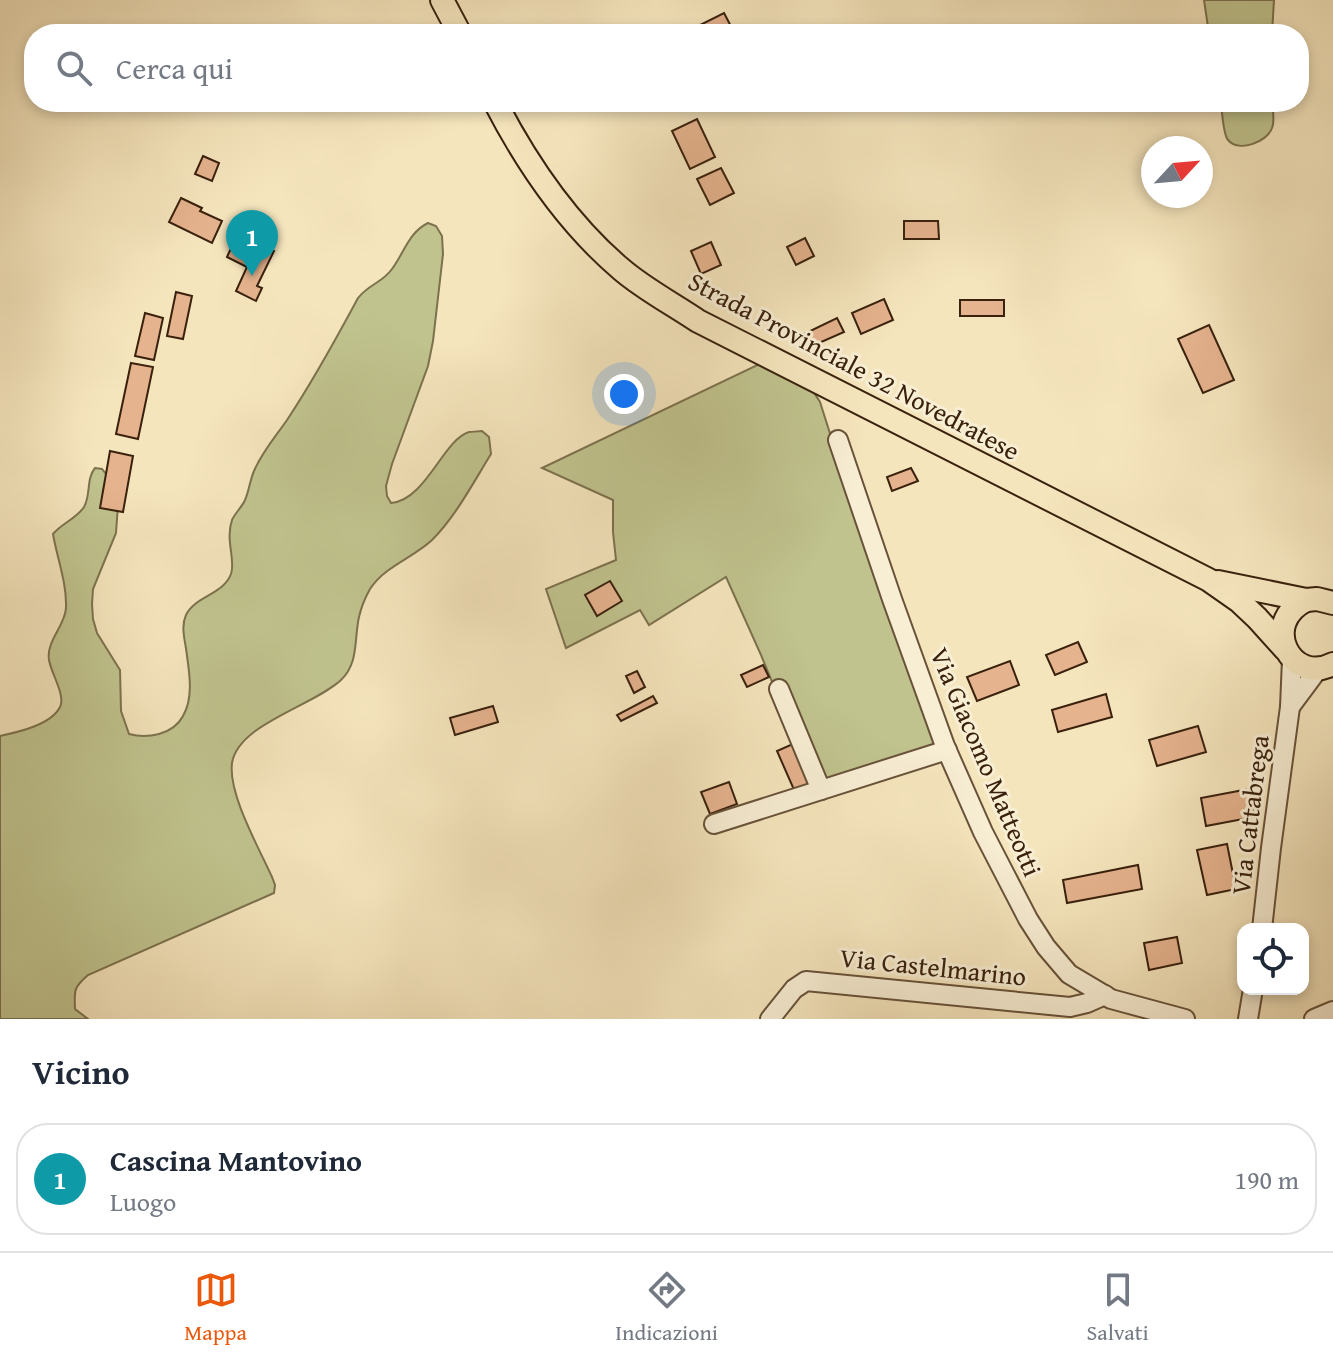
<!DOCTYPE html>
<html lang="it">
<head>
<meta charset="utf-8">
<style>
	body { margin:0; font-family:"Gentium Book Plus",serif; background:#f6f6f7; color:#1f2937 }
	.controls { position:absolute; right:24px; bottom:24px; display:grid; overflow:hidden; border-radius:16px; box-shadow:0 4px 12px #0003 }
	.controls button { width:72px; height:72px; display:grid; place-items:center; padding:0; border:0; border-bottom:2px solid #e0e1e3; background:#fff; color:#1f2937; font:40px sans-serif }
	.compass { position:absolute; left:1141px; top:136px; width:72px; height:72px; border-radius:50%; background:#fff; box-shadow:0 4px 12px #0003; rotate:64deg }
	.you { position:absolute; left:624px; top:394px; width:28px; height:28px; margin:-20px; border:6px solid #fff; border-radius:50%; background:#1a73e8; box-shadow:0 0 0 12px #1a73e833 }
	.badge { display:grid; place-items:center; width:52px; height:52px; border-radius:50%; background:#ea580c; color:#fff; font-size:26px; font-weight:700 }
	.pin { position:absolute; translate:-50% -66px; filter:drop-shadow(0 2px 4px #0008) }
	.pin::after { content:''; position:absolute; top:42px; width:28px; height:24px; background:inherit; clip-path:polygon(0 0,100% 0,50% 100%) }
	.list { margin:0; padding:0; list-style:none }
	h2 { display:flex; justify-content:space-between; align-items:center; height:104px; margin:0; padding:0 32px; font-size:34px }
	h2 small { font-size:26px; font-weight:400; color:#747a83 }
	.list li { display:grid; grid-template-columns:52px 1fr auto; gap:24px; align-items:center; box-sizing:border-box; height:112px; margin:0 16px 16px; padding:0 16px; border:2px solid #e0e1e3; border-radius:32px }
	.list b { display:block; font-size:30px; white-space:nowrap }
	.list p { margin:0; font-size:26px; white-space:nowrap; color:#747a83 }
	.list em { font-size:26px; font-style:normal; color:#747a83 }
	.icon { flex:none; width:44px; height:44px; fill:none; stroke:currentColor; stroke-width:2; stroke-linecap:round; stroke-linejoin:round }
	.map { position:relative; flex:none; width:1333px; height:1019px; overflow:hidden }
	.search { position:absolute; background:#fff; box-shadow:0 4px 12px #0003; left:24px; right:24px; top:24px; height:88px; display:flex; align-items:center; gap:20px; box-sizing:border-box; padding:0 28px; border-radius:32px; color:#747a83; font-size:30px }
	.sheet { height:232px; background:#fff }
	nav { display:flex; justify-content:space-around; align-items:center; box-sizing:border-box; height:112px; border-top:2px solid #e0e1e3; background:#fff; font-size:22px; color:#747a83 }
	nav a { display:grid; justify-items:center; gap:4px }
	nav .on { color:#ea580c }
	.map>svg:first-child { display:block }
	.green { fill:#c0c38e; stroke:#7c724e; stroke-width:2 }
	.building { fill:#e5b38e; stroke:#39210d; stroke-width:2 }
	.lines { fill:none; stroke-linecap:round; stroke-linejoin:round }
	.minor-casing { stroke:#685239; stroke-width:22 }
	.major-casing { stroke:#39210d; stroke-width:26 }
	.minor { stroke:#f8eed4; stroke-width:18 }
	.major { stroke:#f5e5bd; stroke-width:22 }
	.labels { text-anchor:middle; stroke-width:6; stroke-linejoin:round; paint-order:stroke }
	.street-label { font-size:26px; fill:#39210d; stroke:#f8eed4 }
</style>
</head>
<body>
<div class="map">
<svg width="1333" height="1019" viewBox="0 0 1333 1019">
	<rect width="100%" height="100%" fill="#f5e5bd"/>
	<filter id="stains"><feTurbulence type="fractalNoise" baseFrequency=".0025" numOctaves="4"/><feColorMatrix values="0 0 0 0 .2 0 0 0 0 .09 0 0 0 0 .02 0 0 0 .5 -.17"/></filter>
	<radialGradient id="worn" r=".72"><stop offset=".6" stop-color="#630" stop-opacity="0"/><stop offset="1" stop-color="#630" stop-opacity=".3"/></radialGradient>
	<g class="green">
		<polygon points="1204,0 1274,0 1272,34 1209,34"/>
		<path d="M 1221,102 L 1272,102 C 1273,110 1275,121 1272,128 C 1267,142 1239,153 1228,140 C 1223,134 1222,111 1221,102 Z"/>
		<path d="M 428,223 L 436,226 L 442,236 L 443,254 L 433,341 L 428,366 L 392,464 L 386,486 L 387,496 L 391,503 C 426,500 443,440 469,432 C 471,432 481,431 482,431 L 489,437 L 491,454 C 473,483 456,516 432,540 C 413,558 385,566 370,589 C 365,598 361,608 359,617 C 354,639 359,663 341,680 C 313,706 238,724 232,763 C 228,794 259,848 272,877 L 275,885 L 274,893 L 88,975 C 74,987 74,990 75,1009 L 88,1019 L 0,1019 L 0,736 C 18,732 51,725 60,707 C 66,696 51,673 49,660 C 46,641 65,626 66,608 C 67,583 57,558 53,534 C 62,523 76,519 84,507 C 91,495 86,479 95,468 L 102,469 L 106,474 L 118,505 L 116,533 L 93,589 L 92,604 L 93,619 L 97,633 L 120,670 L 121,711 L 129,734 C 147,739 173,735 183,716 C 193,699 190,676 187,656 C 186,643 180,628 186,615 C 195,596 223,595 231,574 C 236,561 225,540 232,520 C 235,513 242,507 245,500 C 249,491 250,480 254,471 C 262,452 276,436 287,420 C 313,381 336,339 358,298 C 369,284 382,283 392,269 C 404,253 409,232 428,223 Z"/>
		<polygon points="766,361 811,388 820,402 864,541 935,737 933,744 928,749 815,786 761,655 726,577 649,625 640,610 566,648 546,589 616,560 613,532 613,500 542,468"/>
	</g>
	<g class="building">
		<polygon points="724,13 735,34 696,34 694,28"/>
		<polygon points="697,119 715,157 690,169 672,131"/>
		<polygon points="203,156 219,163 212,181 195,174"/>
		<polygon points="721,168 734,193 710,205 697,179"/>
		<polygon points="181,198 202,208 200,211 222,221 212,243 169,222"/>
		<polygon points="904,221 938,221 939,239 904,239"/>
		<polygon points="238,233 274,251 257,286 262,288 256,301 236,291 247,267 227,257"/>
		<polygon points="805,238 814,256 796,265 787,247"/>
		<polygon points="711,242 721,265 701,274 691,251"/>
		<polygon points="176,292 192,296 183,339 167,336"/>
		<polygon points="884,299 893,320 861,334 852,313"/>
		<rect x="960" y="300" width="44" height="16"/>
		<polygon points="145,313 163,318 154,360 135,356"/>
		<polygon points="837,318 844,332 810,347 804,334"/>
		<polygon points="1209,325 1234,380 1203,393 1178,339"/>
		<polygon points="131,363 153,367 138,439 116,434"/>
		<polygon points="110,451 133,456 123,512 100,508"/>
		<polygon points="911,468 918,481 892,491 887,477"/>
		<polygon points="610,581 622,601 597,616 585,595"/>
		<polygon points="1078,642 1087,662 1055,675 1046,655"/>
		<polygon points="1010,661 1019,685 977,701 967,677"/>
		<polygon points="763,665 769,677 747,687 741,675"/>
		<polygon points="637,671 645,687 634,693 626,676"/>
		<polygon points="1106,694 1112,717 1058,732 1052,710"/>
		<polygon points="653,696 657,703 621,721 617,715"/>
		<polygon points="493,706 498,722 455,735 450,718"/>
		<polygon points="1198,726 1206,752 1157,766 1149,740"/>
		<polygon points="795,743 813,784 795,792 777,751"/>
		<polygon points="729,782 737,804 710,814 701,792"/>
		<polygon points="1249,789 1254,817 1206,826 1201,798"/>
		<polygon points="1227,844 1236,889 1207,895 1197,850"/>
		<polygon points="1138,865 1142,889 1067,903 1063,880"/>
		<polygon points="1177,937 1182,963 1149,970 1144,943"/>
	</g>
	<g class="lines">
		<g class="minor-casing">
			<g id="minor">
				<polyline points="838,440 892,599 945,746 983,832 1028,919 1046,947 1069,974 1111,999 1185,1019"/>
				<polyline points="779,689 821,790"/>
				<polyline points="1290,707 1319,668"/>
				<polyline points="714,824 947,750"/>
				<polyline points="1262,929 1271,848 1290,707 1292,659"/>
				<polyline points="770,1019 794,989 806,981 1070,1007 1087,1003 1105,995"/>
				<polyline points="1248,1019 1253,989"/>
				<polyline points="1314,1019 1333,1011"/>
			</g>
		</g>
		<g class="major-casing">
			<g id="major">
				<polyline points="442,0 460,34"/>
				<path d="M 495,102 C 527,164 568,224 621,269 C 644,289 673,304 698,321 L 1209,580 L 1239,601 L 1257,618 L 1285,649"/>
				<polyline points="1218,582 1306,600 1317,599 1333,603"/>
				<path d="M 1306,600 C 1259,623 1291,686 1333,664"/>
			</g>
		</g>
		<use href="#minor" class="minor"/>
		<use href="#major" class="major"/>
	</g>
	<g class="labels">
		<g class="street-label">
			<text transform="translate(854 366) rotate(28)" y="9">Strada Provinciale 32 Novedratese</text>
			<text transform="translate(986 762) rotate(67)" y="9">Via Giacomo Matteotti</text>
			<text transform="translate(1250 815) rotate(-83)" y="9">Via Cattabrega</text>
			<text transform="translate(933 967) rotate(6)" y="9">Via Castelmarino</text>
		</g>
	</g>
	<rect width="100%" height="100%" filter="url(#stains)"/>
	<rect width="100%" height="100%" fill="url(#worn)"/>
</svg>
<div class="controls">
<button><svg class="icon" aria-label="locate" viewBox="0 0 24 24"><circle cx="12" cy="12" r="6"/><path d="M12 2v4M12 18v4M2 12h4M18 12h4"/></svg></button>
</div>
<svg class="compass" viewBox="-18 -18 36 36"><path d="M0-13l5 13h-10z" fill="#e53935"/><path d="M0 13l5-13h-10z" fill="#747a83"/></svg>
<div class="you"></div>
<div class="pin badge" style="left:252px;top:276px;background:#0f9aa8">1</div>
<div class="search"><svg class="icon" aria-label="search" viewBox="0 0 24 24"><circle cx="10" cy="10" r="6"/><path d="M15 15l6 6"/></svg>Cerca qui</div>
</div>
<section class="sheet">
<h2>Vicino<small></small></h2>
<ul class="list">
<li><span class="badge" style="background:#0f9aa8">1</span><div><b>Cascina Mantovino</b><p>Luogo</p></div><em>190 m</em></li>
</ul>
</section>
<nav>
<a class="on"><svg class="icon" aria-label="map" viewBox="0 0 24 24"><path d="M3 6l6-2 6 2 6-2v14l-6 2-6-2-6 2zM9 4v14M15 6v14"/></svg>Mappa</a>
<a><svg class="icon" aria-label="directions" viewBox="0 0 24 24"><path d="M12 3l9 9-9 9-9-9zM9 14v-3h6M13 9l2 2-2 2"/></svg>Indicazioni</a>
<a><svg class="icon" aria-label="saved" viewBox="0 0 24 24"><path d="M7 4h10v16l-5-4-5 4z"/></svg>Salvati</a>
</nav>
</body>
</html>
